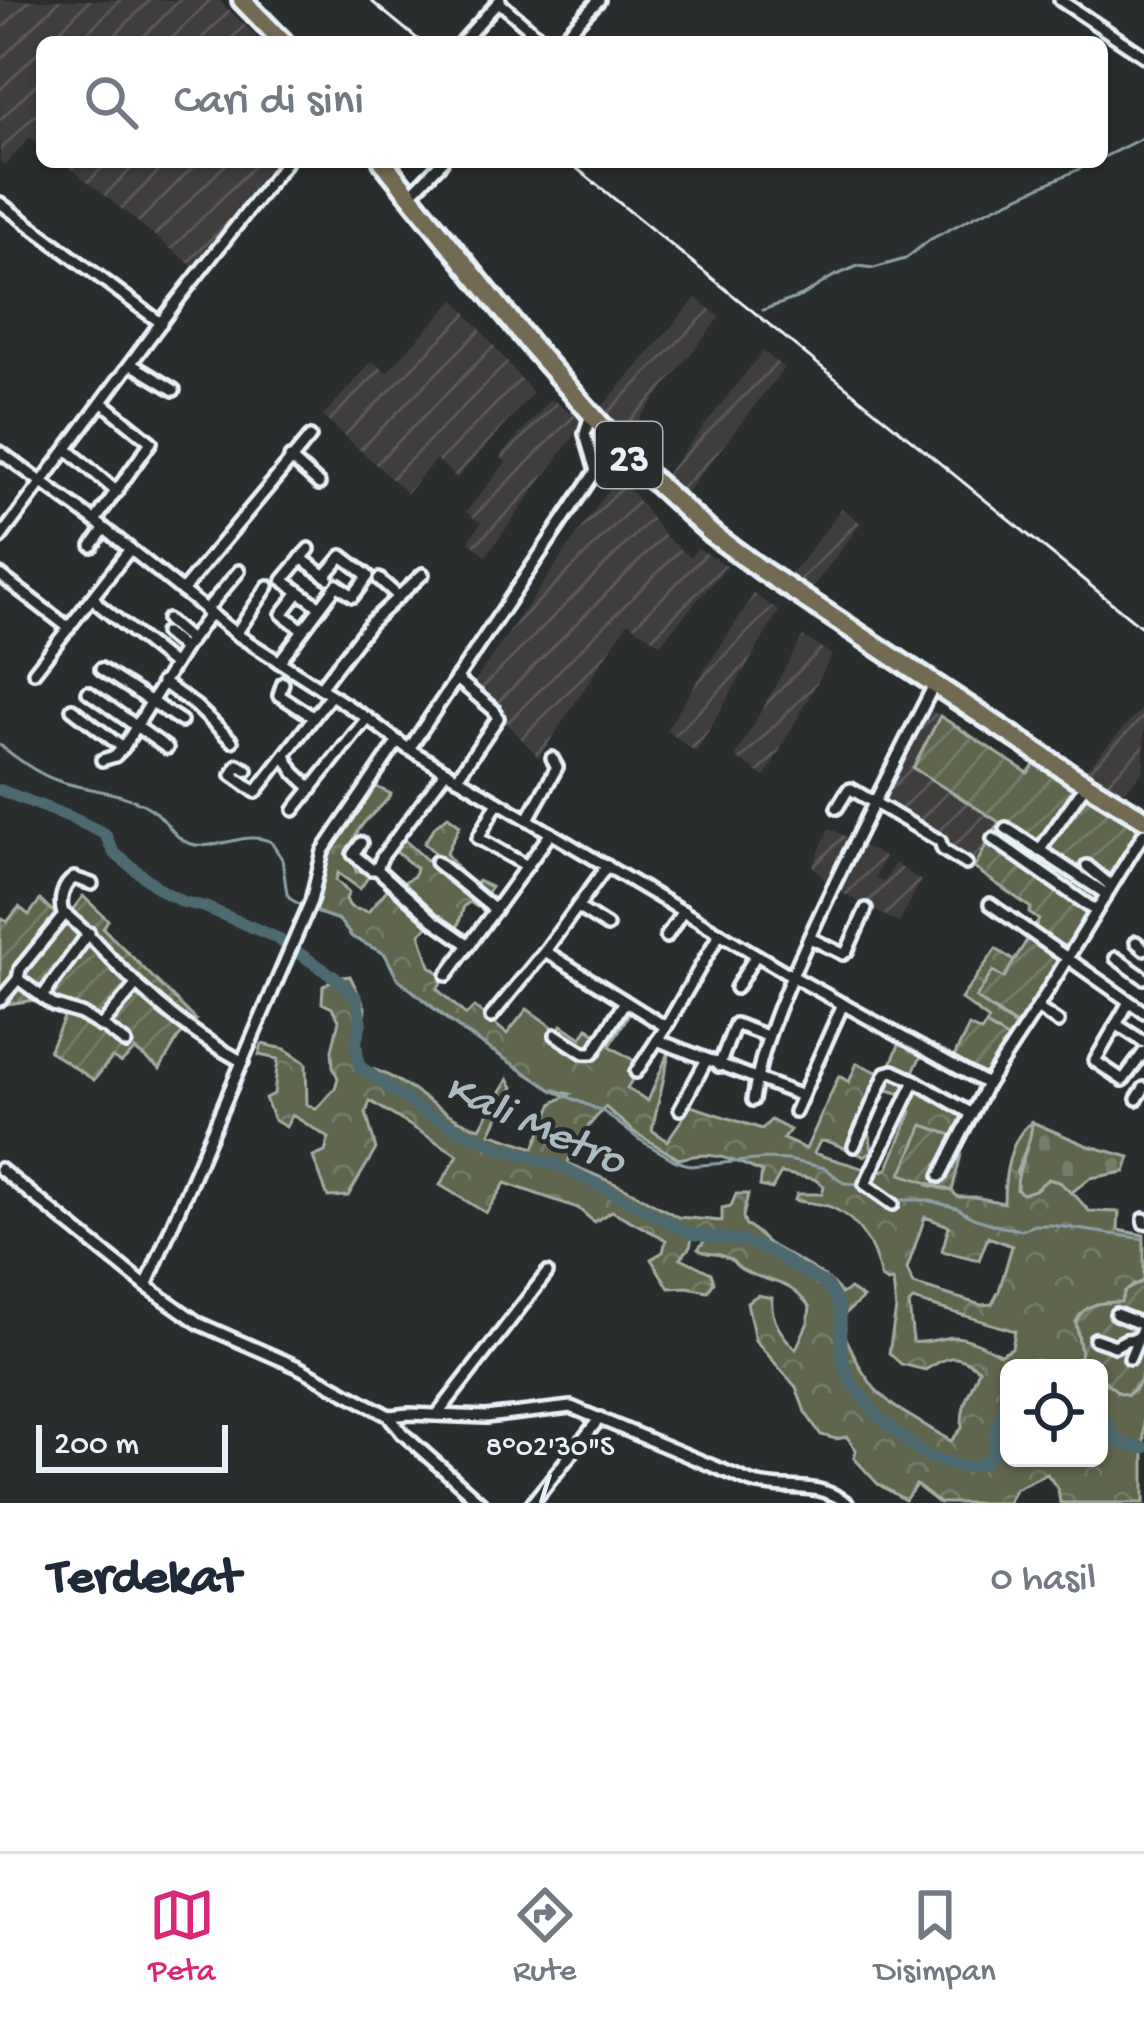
<!DOCTYPE html>
<html lang="id">
<head>
<meta charset="utf-8">
<style>
	body { margin:0; font-family:"Gochi Hand",sans-serif; background:#f6f6f7; color:#1f2937 }
	.controls { position:absolute; right:36px; bottom:36px; display:grid; overflow:hidden; border-radius:18px; box-shadow:0 3px 9px #0004 }
	.controls button { width:108px; height:108px; display:grid; place-items:center; padding:0; border:0; border-bottom:3px solid #e0e1e3; background:#fff; color:#1f2937; font:60px sans-serif }
	.scale { position:absolute; left:36px; bottom:30px; width:192px; box-sizing:border-box; padding-left:12px; border:6px solid #e8f1f8; border-top:0; font-size:33px; line-height:42px; white-space:nowrap; color:#e8f1f8; -webkit-text-stroke:9px #2a2d2e; paint-order:stroke }
	.list { margin:0; padding:0; list-style:none }
	h2 { display:flex; justify-content:space-between; align-items:center; height:156px; margin:0; padding:0 48px; font-size:51px }
	h2 small { font-size:39px; font-weight:400; color:#747a83 }
	.icon { flex:none; width:66px; height:66px; fill:none; stroke:currentColor; stroke-width:2; stroke-linecap:round; stroke-linejoin:round }
	.map { position:relative; flex:none; width:1144px; height:1503px; overflow:hidden }
	.search { position:absolute; background:#fff; box-shadow:0 3px 9px #0004; left:36px; right:36px; top:36px; height:132px; display:flex; align-items:center; gap:30px; box-sizing:border-box; padding:0 42px; border-radius:18px; color:#747a83; font-size:45px }
	.sheet { height:348px; background:#fff }
	nav { display:flex; justify-content:space-around; align-items:center; box-sizing:border-box; height:168px; border-top:3px solid #e0e1e3; background:#fff; font-size:33px; color:#747a83 }
	nav a { display:grid; justify-items:center; gap:6px }
	nav .on { color:#db2777 }
	.map>svg:first-child { display:block }
	.industrial { fill:url(#industrial-furrows) }
	.forest { fill:url(#forest-crowns); stroke:#a3aca2; stroke-width:3; fill-rule:evenodd }
	.cemetery { fill:url(#cemetery-stones); stroke:#a3aca2; stroke-width:3 }
	.garden { fill:url(#garden-furrows); stroke:#a3aca2; stroke-width:3 }
	.lines { fill:none; stroke-linecap:round; stroke-linejoin:round }
	.stream { stroke:#8ba0a6; stroke-width:3 }
	.river { stroke:#4d6a70; stroke-width:12 }
	.minor-casing { stroke:#e8f1f8; stroke-width:18 }
	.highway-casing { stroke:#e8f1f8; stroke-width:26 }
	.minor { stroke:#2a2d2e; stroke-width:9 }
	.highway { stroke:#736b52; stroke-width:16 }
	.rail { stroke:#e8f1f8; stroke-width:3 }
	.ticks { fill:none; stroke:#e8f1f8; stroke-width:4.5 }
	.labels { text-anchor:middle; stroke-width:9; stroke-linejoin:round; paint-order:stroke }
	.shield { fill:#2a2d2e; stroke:#afb6bb; stroke-width:3 }
	.shield-label { font-size:39px; font-weight:bold; fill:#e8f1f8 }
	.water-label { font-size:45px; font-style:italic; fill:#aabbc2; stroke:#2a2d2e }
	.ticks-label { font-size:30px; text-anchor:middle; fill:#e8f1f8; stroke:#2a2d2e; stroke-width:9; stroke-linejoin:round; paint-order:stroke }
</style>
</head>
<body>
<div class="map">
<svg width="1144" height="1503" viewBox="0 0 1144 1503">
	<defs>
		<pattern id="industrial-furrows" width="10" height="10" patternUnits="userSpaceOnUse" patternTransform="scale(3)"><rect width="10" height="10" fill="#3f3c3e"/><path d="M-1 1l2-2M0 10L10 0M9 11l2-2" fill="none" stroke="#5b595b"/></pattern>
		<pattern id="forest-crowns" width="20" height="18" patternUnits="userSpaceOnUse" patternTransform="scale(3)"><rect width="20" height="18" fill="#5e664d"/><path d="M2 6a3 3 0 1 1 6 0M12 15a3 3 0 1 1 6 0" fill="none" stroke="#757c67"/></pattern>
		<pattern id="cemetery-stones" width="16" height="16" patternUnits="userSpaceOnUse" patternTransform="scale(3)"><rect width="16" height="16" fill="#5e664d"/><path d="M2 7V4a2 2 0 0 1 4 0v3zM10 15v-3a2 2 0 0 1 4 0v3z" fill="#757c67"/></pattern>
		<pattern id="garden-furrows" width="10" height="10" patternUnits="userSpaceOnUse" patternTransform="scale(3)"><rect width="10" height="10" fill="#5e664d"/><path d="M-1 1l2-2M0 10L10 0M9 11l2-2" fill="none" stroke="#757c67"/></pattern>
	</defs>
	<rect width="100%" height="100%" fill="#2a2d2e"/>
	<filter id="ink" filterUnits="userSpaceOnUse"><feTurbulence type="fractalNoise" baseFrequency=".00833" numOctaves="2"/><feDisplacementMap in="SourceGraphic" scale="24" xChannelSelector="R" yChannelSelector="G"/><feConvolveMatrix kernelMatrix="1 2 1 2 8 2 1 2 1" color-interpolation-filters="sRGB"/></filter>
	<g filter="url(#ink)">
		<g class="industrial">
			<polygon points="0,0 219,0 262,42 42,42 42,146 30,137 5,165 0,161"/>
			<polygon points="63,162 278,162 196,269"/>
			<polygon points="696,298 720,317 621,442 595,415"/>
			<polygon points="455,299 533,393 457,478 436,459 407,493 323,416 372,361 387,372"/>
			<polygon points="763,351 784,368 680,501 659,483"/>
			<polygon points="551,399 584,422 486,556 469,541 481,523 466,512 506,462 500,456"/>
			<polygon points="619,475 665,536 690,557 698,548 727,566 660,644 628,622 539,758 472,685"/>
			<polygon points="842,508 861,523 801,603 781,588"/>
			<polygon points="754,594 779,611 696,752 666,730"/>
			<polygon points="803,636 832,655 765,777 735,757"/>
			<polygon points="918,701 940,716 913,768 1000,822 974,868 871,803"/>
			<polygon points="1144,706 1144,770 1111,807 1074,782"/>
			<polygon points="829,828 885,857 875,878 884,882 895,863 921,881 899,923 831,887 813,866"/>
		</g>
		<g class="forest">
			<path d="M 368,783 L 391,794 C 380,812 364,816 355,837 L 360,846 L 354,862 L 356,872 L 373,870 L 360,889 L 338,873 L 336,880 L 349,893 L 346,898 C 350,913 357,907 368,912 L 397,878 L 404,882 L 414,876 L 416,868 L 390,847 L 400,836 L 428,861 L 434,852 L 424,843 L 436,825 L 448,816 L 460,825 L 446,854 C 457,864 462,879 473,887 L 478,881 L 491,887 L 477,907 L 470,902 L 464,906 L 458,926 L 445,933 L 428,926 L 420,934 L 430,966 L 445,977 L 437,989 L 466,1015 L 474,1007 L 507,1034 L 527,1009 L 557,1030 L 562,1025 L 581,1038 L 588,1028 L 597,1035 L 624,1003 L 630,1012 L 610,1046 L 641,1065 L 627,1088 L 648,1101 L 671,1046 L 652,1130 L 667,1141 L 691,1106 L 762,1129 L 771,1120 L 790,1130 L 783,1139 L 806,1149 L 839,1076 L 849,1082 L 857,1063 L 886,1076 L 903,1035 L 926,1047 L 906,1085 L 972,1117 L 928,1185 L 952,1191 L 958,1197 L 975,1197 L 1004,1203 C 1004,1178 1009,1137 1032,1122 L 1032,1133 L 1016,1173 L 1035,1190 L 1048,1179 L 1065,1184 L 1089,1211 L 1119,1212 L 1118,1230 L 1144,1235 L 1144,1281 L 1132,1286 L 1122,1302 C 1099,1302 1089,1302 1076,1322 L 1081,1353 L 1078,1363 L 1089,1368 L 1009,1368 L 1009,1458 L 1099,1458 L 1099,1376 L 1106,1384 L 1134,1391 L 1141,1381 L 1141,1375 L 1144,1376 L 1144,1503 L 1060,1503 L 1058,1489 L 1047,1474 L 1015,1489 L 1008,1503 L 939,1503 L 916,1485 L 905,1500 L 878,1484 L 854,1458 L 856,1450 L 847,1437 L 836,1439 L 821,1435 L 805,1412 L 796,1387 L 755,1340 L 747,1302 L 758,1295 L 772,1298 C 770,1318 782,1336 796,1349 L 808,1322 L 810,1307 C 786,1276 769,1285 741,1269 C 729,1261 739,1263 725,1257 C 714,1251 709,1257 698,1249 L 707,1238 L 693,1234 L 690,1247 L 681,1258 L 711,1273 L 714,1282 L 708,1291 L 687,1287 L 669,1288 L 651,1259 L 663,1252 L 666,1240 L 612,1211 L 594,1222 L 578,1208 L 505,1183 L 486,1213 L 440,1185 L 458,1155 L 370,1101 L 366,1113 L 376,1149 L 348,1196 L 328,1197 L 313,1157 L 325,1152 L 329,1138 L 292,1115 L 286,1127 L 274,1120 L 265,1098 L 274,1094 L 278,1059 L 259,1055 L 262,1044 L 285,1049 L 306,1063 L 307,1104 L 316,1109 L 335,1088 L 338,1078 L 333,1067 L 332,1050 L 339,1020 L 332,1008 L 322,1003 L 323,986 L 336,978 L 350,976 L 365,1007 L 364,1023 L 356,1042 L 359,1066 C 405,1073 436,1116 480,1128 L 508,1079 L 513,1087 L 490,1133 L 534,1148 L 553,1103 L 570,1094 L 552,1090 L 465,1033 L 397,978 L 385,954 L 352,937 L 339,920 L 308,909 L 324,866 L 354,814 ZM 881,1088 L 901,1094 L 911,1112 L 888,1168 L 876,1174 C 856,1164 835,1161 814,1153 L 820,1141 L 830,1142 L 864,1156 L 872,1151 L 868,1123 ZM 605,1107 L 634,1132 L 679,1159 C 712,1149 732,1160 762,1172 L 760,1186 L 772,1189 L 781,1173 L 814,1179 L 824,1186 L 822,1194 L 797,1194 L 795,1200 C 807,1204 821,1202 833,1208 C 861,1221 875,1250 881,1278 L 887,1282 L 893,1281 L 896,1309 L 889,1353 L 901,1364 L 925,1370 C 949,1356 955,1352 979,1369 C 971,1393 961,1401 962,1428 L 951,1441 L 895,1407 L 875,1389 L 861,1369 L 841,1328 L 843,1316 L 863,1298 L 850,1289 L 841,1294 C 832,1275 788,1256 769,1244 C 759,1237 758,1230 746,1226 L 743,1217 L 748,1194 L 736,1194 L 731,1206 L 722,1208 L 722,1221 L 678,1217 L 625,1188 L 568,1163 C 573,1141 591,1124 605,1107 ZM 925,1217 L 949,1226 L 942,1251 L 979,1260 L 988,1237 L 1012,1246 L 999,1291 L 992,1304 L 981,1305 L 913,1284 L 907,1269 ZM 913,1300 L 1015,1331 L 1012,1348 L 1000,1354 C 986,1347 969,1337 953,1337 C 938,1338 928,1344 913,1342 L 909,1304 Z"/>
			<polygon points="996,949 1014,961 1004,978 976,998 1023,1032 1016,1044 986,1025 989,1020 961,999"/>
		</g>
		<path class="cemetery" d="M 1032,1122 L 1086,1145 L 1130,1157 L 1125,1172 L 1090,1178 L 1071,1193 L 1060,1182 L 1048,1179 L 1035,1190 L 1023,1194 L 1017,1190 C 1016,1165 1032,1146 1032,1122 Z"/>
		<g class="garden">
			<polygon points="940,716 1028,773 1042,753 1144,819 1144,831 1025,1031 976,998 993,971 1004,978 1039,920 1029,913 1031,908 974,868 999,822 913,768"/>
			<polygon points="83,896 108,920 103,928 196,1020 178,1038 160,1069 135,1050 121,1063 112,1058 94,1080 49,1051 67,1011 42,999 0,1005 0,917 7,922 19,907 29,915 40,900 64,921"/>
			<polygon points="986,1025 1016,1044 990,1085 951,1063 969,1026 981,1032"/>
			<polygon points="923,1125 960,1138 963,1146 952,1191 901,1174"/>
			<path d="M 1144,1281 L 1144,1376 L 1141,1376 L 1141,1381 L 1128,1395 L 1118,1392 L 1099,1376 L 1099,1368 L 1089,1368 L 1078,1363 L 1081,1352 L 1076,1322 C 1083,1303 1103,1302 1121,1302 L 1125,1291 Z"/>
		</g>
		<g class="lines">
			<g class="stream">
				<polyline points="1102,158 1144,137"/>
				<polyline points="763,310 802,296 832,277 858,266 874,268 905,259 931,239 975,216 1095,162"/>
				<path d="M 0,745 C 16,758 36,773 56,780 C 85,791 128,791 154,811 C 167,820 173,837 188,843 C 215,853 246,829 271,842 L 282,859 L 287,894 L 292,900 L 315,912 L 339,920 L 352,937 L 385,954 L 397,978 L 450,1022 L 552,1090 L 604,1112 L 640,1140 L 674,1160 L 691,1166 L 767,1159 L 788,1160 L 825,1168 L 844,1183 L 859,1184"/>
				<polyline points="874,1185 898,1200 927,1200 957,1208 973,1218 1002,1227 1022,1230 1035,1225 1051,1225 1144,1239"/>
			</g>
			<g class="river">
				<polyline points="0,790 70,817 105,834 114,853 161,890 183,902 205,907 275,937 336,978 356,997 361,1022 356,1042 359,1066 426,1113 460,1130 498,1146 563,1167 692,1234 744,1241 769,1251 827,1285 840,1307 842,1356 849,1379 878,1417 925,1455 963,1467 983,1464 995,1451 995,1433 1009,1396"/>
				<polyline points="1099,1410 1119,1443 1144,1448"/>
			</g>
			<g class="minor-casing">
				<g id="minor">
					<polyline points="1060,0 1144,56"/>
					<polyline points="499,2 545,42"/>
					<polyline points="462,42 500,0"/>
					<polyline points="559,42 599,0"/>
					<polyline points="410,195 442,162"/>
					<polyline points="0,203 161,323"/>
					<polyline points="131,364 174,390"/>
					<polyline points="68,450 117,492"/>
					<polyline points="0,452 95,521 236,634 367,718 407,748 792,976 987,1084"/>
					<polyline points="290,458 319,484"/>
					<polyline points="596,471 618,443"/>
					<polyline points="95,521 151,442 103,403"/>
					<polyline points="0,538 177,301 286,162"/>
					<polyline points="92,546 104,529"/>
					<polyline points="309,549 283,580 320,607"/>
					<polyline points="301,558 328,578"/>
					<polyline points="0,575 69,628"/>
					<polyline points="379,579 398,596"/>
					<polyline points="182,591 310,437"/>
					<polyline points="299,592 282,614 303,630"/>
					<polyline points="93,597 99,605 174,665"/>
					<polyline points="205,611 239,571"/>
					<polyline points="167,620 190,640"/>
					<polyline points="165,633 184,649"/>
					<polyline points="236,634 268,586"/>
					<polyline points="279,662 337,585 353,596 368,576 342,556 325,576"/>
					<polyline points="101,669 181,721"/>
					<polyline points="34,672 130,549"/>
					<polyline points="456,678 494,710 498,718 457,778"/>
					<polyline points="162,682 196,706 232,741"/>
					<polyline points="283,683 279,695 313,717"/>
					<polyline points="320,688 370,623 423,574"/>
					<polyline points="88,692 167,748"/>
					<polyline points="72,709 123,748"/>
					<polyline points="409,749 596,471 585,434 591,414"/>
					<polyline points="285,756 294,772 312,789"/>
					<polyline points="102,760 115,756 123,748 184,649 210,614"/>
					<polyline points="247,770 238,765 232,775 256,792 331,695"/>
					<polyline points="446,771 382,857 377,869 433,920 469,945 551,833"/>
					<polyline points="498,802 478,838 527,866"/>
					<polyline points="837,808 848,790 851,789 940,841 943,850 966,864"/>
					<polyline points="294,810 367,718"/>
					<polyline points="528,819 557,767 552,758"/>
					<polyline points="1006,828 1106,894"/>
					<polyline points="993,839 1096,911"/>
					<polyline points="361,843 353,854 371,869 377,869"/>
					<polyline points="1039,851 1086,784"/>
					<polyline points="436,862 495,910"/>
					<polyline points="1087,866 1111,886"/>
					<polyline points="990,904 1144,1012"/>
					<polyline points="577,907 607,926"/>
					<path d="M 63,914 C 59,901 62,886 74,878 L 92,884"/>
					<polyline points="666,937 683,911"/>
					<polyline points="810,938 843,954 847,951 866,909"/>
					<polyline points="1136,942 1144,949"/>
					<polyline points="545,951 666,1027"/>
					<polyline points="1116,958 1144,978"/>
					<polyline points="447,975 469,945"/>
					<polyline points="18,979 53,1005 81,1014 101,1026 137,984"/>
					<polyline points="736,988 756,955"/>
					<polyline points="42,997 89,933"/>
					<path d="M 0,1000 L 18,979 L 20,969 L 65,914 C 86,930 101,949 120,968 C 157,1006 196,1037 243,1062"/>
					<polyline points="1129,1002 1095,1061 1123,1080 1144,1052"/>
					<polyline points="1037,1008 1058,1022"/>
					<polyline points="491,1017 545,951 607,866"/>
					<polyline points="1116,1024 1144,1042"/>
					<polyline points="103,1026 126,1043"/>
					<polyline points="556,1035 584,1053 593,1053 624,1003"/>
					<polyline points="657,1040 802,1096"/>
					<polyline points="719,1066 735,1024 767,1036"/>
					<polyline points="636,1072 666,1027 720,933"/>
					<polyline points="1137,1099 1144,1088"/>
					<path d="M 753,1100 C 762,1038 789,982 815,925 C 853,843 894,763 935,683"/>
					<polyline points="680,1109 706,1061"/>
					<polyline points="795,1112 843,1004"/>
					<polyline points="854,1146 886,1073 893,1071 915,1081"/>
					<polyline points="0,1169 146,1286 200,1324 298,1367 389,1416 402,1433 481,1503"/>
					<polyline points="940,1176 987,1084 1037,1008 1144,833"/>
					<polyline points="893,1204 865,1184 915,1081 972,1114"/>
					<polyline points="1144,1219 1144,1223"/>
					<polyline points="146,1286 311,901 323,851 398,741"/>
					<polyline points="1116,1314 1144,1325"/>
					<polyline points="1095,1339 1115,1346 1126,1340 1137,1339"/>
					<polyline points="1130,1358 1144,1324"/>
					<polyline points="437,1415 547,1273"/>
					<path d="M 389,1416 L 409,1414 L 486,1417 L 571,1407 L 751,1482 C 786,1493 814,1479 847,1503"/>
					<polyline points="532,1503 600,1418"/>
				</g>
			</g>
			<g class="highway-casing">
				<g id="highway">
					<polyline points="242,0 283,42"/>
					<polyline points="383,162 534,349 603,427 644,472 711,533 763,571 1075,777 1144,819"/>
				</g>
			</g>
			<use href="#minor" class="minor"/>
			<use href="#highway" class="highway"/>
			<g class="rail">
				<polyline points="370,0 421,42"/>
				<polyline points="569,162 1144,629"/>
			</g>
		</g>
	</g>
	<path class="ticks" d="M 541,1503 L 550,1474"/>
	<g class="labels">
		<rect class="shield" x="596" y="422" width="66" height="66" rx="9"/>
		<g class="shield-label">
			<text x="629" y="469">23</text>
		</g>
		<g class="water-label">
			<text transform="translate(537 1120) rotate(24)" y="16">Kali Metro</text>
		</g>
	</g>
	<g class="ticks-label">
		<text x="550" y="1455">8°02'30"S</text>
	</g>
</svg>
<div class="controls">
<button><svg class="icon" aria-label="locate" viewBox="0 0 24 24"><circle cx="12" cy="12" r="6"/><path d="M12 2v4M12 18v4M2 12h4M18 12h4"/></svg></button>
</div>
<div class="scale">200 m</div>
<div class="search"><svg class="icon" aria-label="search" viewBox="0 0 24 24"><circle cx="10" cy="10" r="6"/><path d="M15 15l6 6"/></svg>Cari di sini</div>
</div>
<section class="sheet">
<h2>Terdekat<small>0 hasil</small></h2>
<ul class="list">
</ul>
</section>
<nav>
<a class="on"><svg class="icon" aria-label="map" viewBox="0 0 24 24"><path d="M3 6l6-2 6 2 6-2v14l-6 2-6-2-6 2zM9 4v14M15 6v14"/></svg>Peta</a>
<a><svg class="icon" aria-label="directions" viewBox="0 0 24 24"><path d="M12 3l9 9-9 9-9-9zM9 14v-3h6M13 9l2 2-2 2"/></svg>Rute</a>
<a><svg class="icon" aria-label="saved" viewBox="0 0 24 24"><path d="M7 4h10v16l-5-4-5 4z"/></svg>Disimpan</a>
</nav>
</body>
</html>
